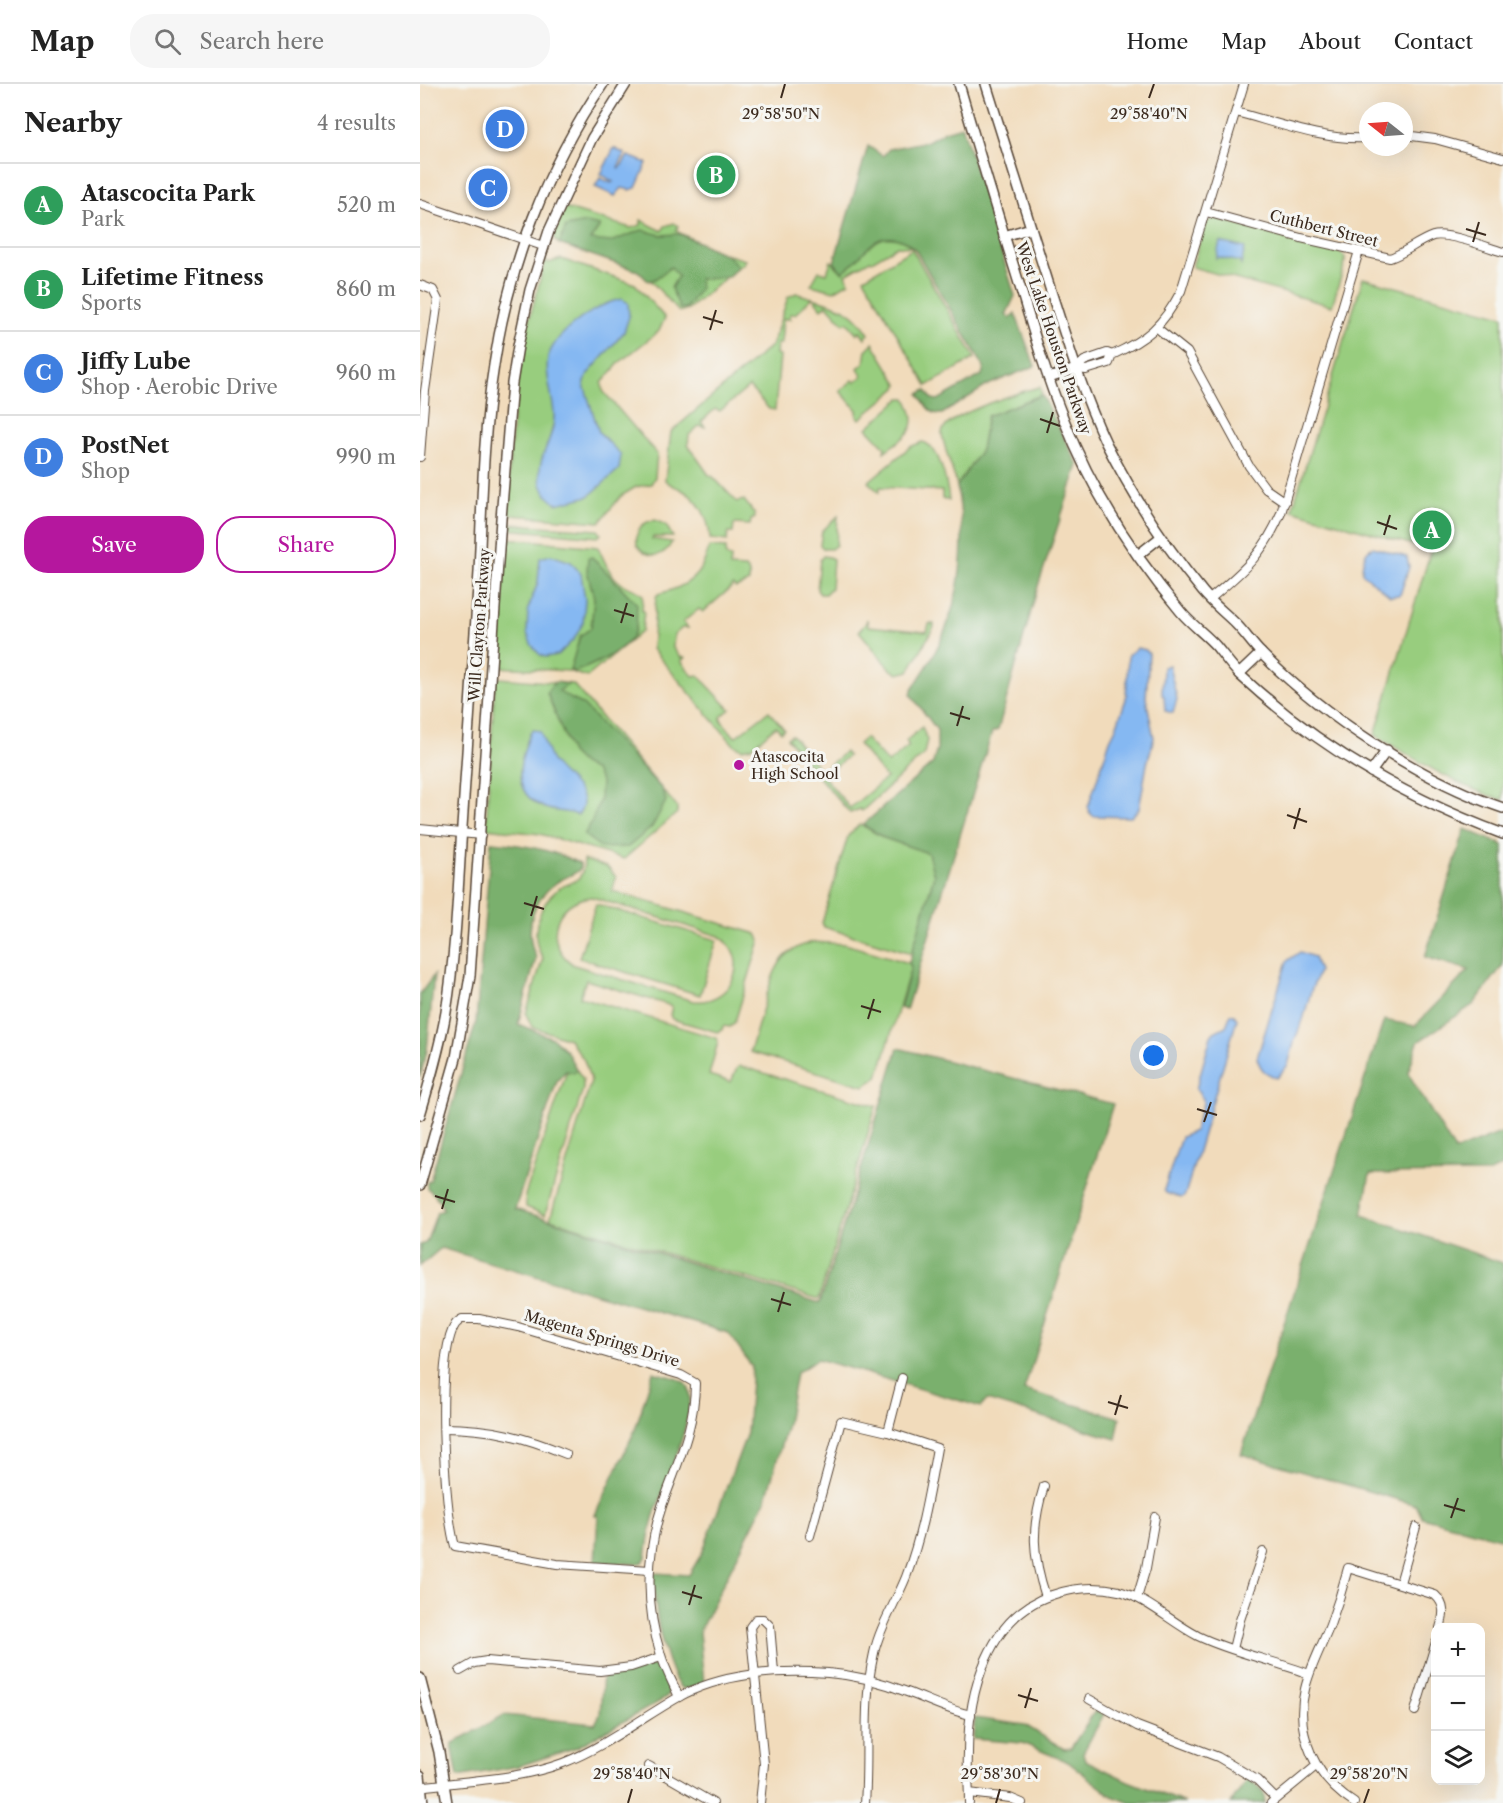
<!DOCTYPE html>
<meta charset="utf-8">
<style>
:root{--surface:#fff;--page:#f6f6f6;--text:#222;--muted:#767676;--line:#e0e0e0;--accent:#b5179e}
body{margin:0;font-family:"Libre Caslon Text",serif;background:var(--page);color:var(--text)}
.controls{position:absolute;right:18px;bottom:18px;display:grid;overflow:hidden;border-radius:12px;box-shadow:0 6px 24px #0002}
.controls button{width:54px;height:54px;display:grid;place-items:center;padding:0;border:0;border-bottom:2px solid var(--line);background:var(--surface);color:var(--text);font:30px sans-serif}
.compass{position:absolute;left:939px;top:18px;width:54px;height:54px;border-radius:50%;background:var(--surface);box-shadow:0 6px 24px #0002;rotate:287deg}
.you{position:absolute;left:734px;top:972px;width:21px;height:21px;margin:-15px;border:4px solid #fff;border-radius:50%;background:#1a73e8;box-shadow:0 0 0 9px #1a73e833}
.badge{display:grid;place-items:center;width:39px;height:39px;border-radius:50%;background:var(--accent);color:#fff;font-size:20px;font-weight:700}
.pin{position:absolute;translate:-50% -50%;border:3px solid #fff;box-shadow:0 2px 6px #0006}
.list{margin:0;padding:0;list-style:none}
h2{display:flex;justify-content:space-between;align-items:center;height:78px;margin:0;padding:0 24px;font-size:26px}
h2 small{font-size:20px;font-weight:400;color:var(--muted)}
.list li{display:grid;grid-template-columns:39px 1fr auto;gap:18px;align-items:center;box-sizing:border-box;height:84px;padding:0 24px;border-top:2px solid var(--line)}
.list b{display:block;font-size:22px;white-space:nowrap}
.list p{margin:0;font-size:20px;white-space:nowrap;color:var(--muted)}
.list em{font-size:20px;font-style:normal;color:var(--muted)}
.actions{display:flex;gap:12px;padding:18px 24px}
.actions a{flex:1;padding:14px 0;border:2px solid var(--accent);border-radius:24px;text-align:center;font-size:21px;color:var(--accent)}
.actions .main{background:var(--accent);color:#fff}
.icon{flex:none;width:33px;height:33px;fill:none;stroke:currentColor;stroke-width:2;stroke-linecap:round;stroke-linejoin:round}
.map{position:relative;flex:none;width:1083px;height:1719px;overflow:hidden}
header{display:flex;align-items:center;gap:36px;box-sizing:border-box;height:84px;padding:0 30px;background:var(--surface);border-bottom:2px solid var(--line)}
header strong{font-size:28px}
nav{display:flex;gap:33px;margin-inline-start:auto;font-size:21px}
.search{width:420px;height:54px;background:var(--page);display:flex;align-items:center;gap:15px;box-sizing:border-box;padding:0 21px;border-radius:24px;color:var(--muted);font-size:22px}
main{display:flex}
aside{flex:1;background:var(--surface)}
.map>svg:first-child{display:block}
.green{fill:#98cd7e;stroke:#6a7c4e;stroke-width:1.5;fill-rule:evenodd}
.forest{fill:#7ab06d;stroke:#5a6d46;stroke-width:1.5}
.water{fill:#85b8f2;stroke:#607188;stroke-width:1.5}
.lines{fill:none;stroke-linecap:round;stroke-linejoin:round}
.minor-casing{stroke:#564536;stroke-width:10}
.major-casing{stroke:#564536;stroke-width:12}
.minor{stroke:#fff;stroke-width:8}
.major{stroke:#fff;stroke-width:9}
.ticks{fill:none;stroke:#3b2a1e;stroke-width:2}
.poi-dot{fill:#b5179e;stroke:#f6f6f2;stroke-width:2}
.labels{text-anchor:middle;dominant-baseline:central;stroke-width:6;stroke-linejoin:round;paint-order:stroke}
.street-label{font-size:15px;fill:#3b2a1e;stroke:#f6f6f2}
.poi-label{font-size:15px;fill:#3b2a1e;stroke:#f6f6f2;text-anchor:start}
.ticks-label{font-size:15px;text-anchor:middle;fill:#3b2a1e;stroke:#f6f6f2;stroke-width:6;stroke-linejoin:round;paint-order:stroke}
</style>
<header>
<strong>Map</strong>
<div class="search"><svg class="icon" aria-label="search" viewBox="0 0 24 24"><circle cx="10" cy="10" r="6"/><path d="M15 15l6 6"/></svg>Search here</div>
<nav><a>Home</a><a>Map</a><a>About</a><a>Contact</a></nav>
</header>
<main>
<aside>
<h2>Nearby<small>4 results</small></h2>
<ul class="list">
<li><span class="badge" style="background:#2e9e5b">A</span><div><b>Atascocita Park</b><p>Park</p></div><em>520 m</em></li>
<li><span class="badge" style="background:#2e9e5b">B</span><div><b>Lifetime Fitness</b><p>Sports</p></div><em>860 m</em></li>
<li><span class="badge" style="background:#3f7fe0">C</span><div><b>Jiffy Lube</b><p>Shop · Aerobic Drive</p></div><em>960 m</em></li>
<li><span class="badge" style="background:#3f7fe0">D</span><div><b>PostNet</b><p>Shop</p></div><em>990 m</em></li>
</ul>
<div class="actions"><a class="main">Save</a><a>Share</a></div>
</aside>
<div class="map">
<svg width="1083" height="1719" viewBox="0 0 1083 1719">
<rect width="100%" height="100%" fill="#f6f6f2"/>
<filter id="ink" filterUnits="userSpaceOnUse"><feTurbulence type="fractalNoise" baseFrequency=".0167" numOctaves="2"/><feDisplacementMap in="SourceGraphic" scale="12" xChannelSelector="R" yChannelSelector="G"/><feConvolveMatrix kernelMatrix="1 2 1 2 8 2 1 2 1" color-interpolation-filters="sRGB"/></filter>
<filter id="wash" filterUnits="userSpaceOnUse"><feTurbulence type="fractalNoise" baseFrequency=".008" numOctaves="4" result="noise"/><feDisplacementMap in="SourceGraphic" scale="24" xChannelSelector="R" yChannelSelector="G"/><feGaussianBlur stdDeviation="1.35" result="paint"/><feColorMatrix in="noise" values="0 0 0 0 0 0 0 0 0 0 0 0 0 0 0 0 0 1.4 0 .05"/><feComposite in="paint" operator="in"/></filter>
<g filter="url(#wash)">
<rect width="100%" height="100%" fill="#f1dbbb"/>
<g class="green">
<polygon points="144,124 211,144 221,141 221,136 242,147 245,142 254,139 258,142 256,147 299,168 325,176 323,181 321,181 268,225 259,228 223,188 136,158 134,150"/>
<polygon points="794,134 921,169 925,174 925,179 912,222 772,183 785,139"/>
<polygon points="468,152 485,157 491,163 477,162 452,177 450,176 426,190 429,198 414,207 391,201 399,187 407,189 411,177 422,188 455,157"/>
<polygon points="492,165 555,274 507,302 444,194"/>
<polygon points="141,175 215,200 245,234 239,247 200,278 182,299 183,307 237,370 235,393 231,400 216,403 201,412 180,438 91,431 86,427 95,306 108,240 125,177 129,179"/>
<path d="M943,194L1083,232V716C1038,703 995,675 955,651L1011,466L872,426Z"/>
<path d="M376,209L392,214L375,230H370V235H363L361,260H357L356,271L360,272L355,326L349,325L329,303L300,327L295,325L281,338L285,343L279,342L269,351L268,361L289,391L292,392L317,418L324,416L334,429L335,434L331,436L330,441L314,440L313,449H308L307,457L290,455C289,435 280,416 262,406C256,402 250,402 245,396L251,348L352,261L368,213Z"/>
<path d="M393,214C421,223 433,224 449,250L445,254L440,247L437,250L427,238L424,240L407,221L402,225Z"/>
<polygon points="453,259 478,300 477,304 440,335 437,332 437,326 420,307 433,296 435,298 442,292 438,284 444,279 446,266"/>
<path d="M620,303L622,311L567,332L561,366L537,402C535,393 521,354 522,349C524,331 603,307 620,303Z"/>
<path d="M481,314H486C502,345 489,350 464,368L465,363L447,344Z"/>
<path d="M502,358C520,361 527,400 529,416L522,415V407L460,403L459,408L448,398L490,363Z"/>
<polygon points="418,432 416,461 411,465 404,465 400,461 402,447"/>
<path d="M235,436L246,441L253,453H233L232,455L252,458C244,474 228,476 217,461C215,448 220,438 235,436Z"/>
<polygon points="89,440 178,446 181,450 178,453 86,445 85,441"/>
<path d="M86,454L178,463C185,477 188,490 202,500C208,504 217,505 223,511L222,527H224L222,547L167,593L148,587L77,583L76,581L84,457Z"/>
<path d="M289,463L306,464V472L311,474L310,483L325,484L329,489V498L316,504L313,502L283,528L279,525L263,538L268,544H262L254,551L253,564L260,573L265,574L261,577L273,592L278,591L310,625L301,633V636L315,653L349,627L364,645L361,648L356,642L332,663L322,665L314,661L232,565L236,513L238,510C267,503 282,493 289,463Z"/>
<polygon points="403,472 409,473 413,475 411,504 405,510 400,510 397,506 400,476"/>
<polygon points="447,535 448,542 507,548 509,540 514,540 514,543 489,587 478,590 470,585 439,547 446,539"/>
<polygon points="79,594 153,600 257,723 257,729 204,775 120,750 66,744 75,597"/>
<polygon points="502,643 507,656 504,670 442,727 440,725 430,729 397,691 425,668 428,672 404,693 430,724 466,694 438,660 445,654 468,679 489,662 486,657"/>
<polygon points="372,651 399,684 394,687 367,654"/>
<polygon points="440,740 464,754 509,769 514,792 492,869 410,845 404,843 402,839 428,752"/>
<path d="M164,776L187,783L196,793L192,807L337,850L340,856L315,938L310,943L303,942L302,946L297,948L252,935L250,931L252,922L166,896L160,913L296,954L298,958L289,991L311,998L317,984L320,982L456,1022L399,1215L130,1135L171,997L164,976L149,955L112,943L106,930L123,874C108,852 119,820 138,805C144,801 154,799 159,794C163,789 164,781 164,776ZM172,813L299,852C333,874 312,921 273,917L154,881C122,860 133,816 172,813Z"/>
<polygon points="176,820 297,856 280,911 159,874"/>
<path d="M393,858L425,860L489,879L491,883L458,993L444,1002L330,968C335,951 340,934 345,917C354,887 359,866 393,858Z"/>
<polygon points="156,985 163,995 163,1005 125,1131 106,1123 105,1111 147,987"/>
</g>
<g class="forest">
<path d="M542,42L595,212L586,231L590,234L595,229L615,282L568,301L522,330C509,331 505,320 499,310L506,306L512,315L518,316L562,291L564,283L495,165C491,163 488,159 484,157C450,144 446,174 422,188L414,178L448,62L463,72L469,65L508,57L525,47Z"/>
<polygon points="166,139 180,142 171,156 190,158 222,146 241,151 260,150 308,172 318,182 308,193 279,195 280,205 266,224 260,225 251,204 258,192 251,183 235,195 228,197 218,187 139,160 146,143"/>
<path d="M622,311L658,381L618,502L578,646L572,648L486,926L480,924L491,883L489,879L514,792L508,769L464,754L443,741L513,679L517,665V646L491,611L492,606C499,594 507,583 514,570C542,518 547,459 537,402L561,366L567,332Z"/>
<path d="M172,473L217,520C216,529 218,541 214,549C206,567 171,582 154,588L150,586L160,552L171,544L174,514L167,487L168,474Z"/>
<path d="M136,598L149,600L139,607C147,614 156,616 164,622L242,705L246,717L232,743L208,763L182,764L164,751L171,739L180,716L181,698L175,687L162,680L151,669L127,609L130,603Z"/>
<polygon points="1045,745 1083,761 1083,881 1054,920 998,958 988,989 1035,1067 1083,1048 1083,1082 1068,1089 950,1090 942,1131 1083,1179 1083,1455 1002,1433 996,1421 821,1370 964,936 995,942 1049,886 1005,873"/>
<path d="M71,758C99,760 135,766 160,780V785C153,792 143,793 136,799C111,817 104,846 116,874L98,940L134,955L147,968L156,985L154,989L146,987L137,997L95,1125L400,1219L478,964L693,1020L604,1306L700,1334L696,1355L567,1316L561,1323L398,1275L376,1289L367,1340L346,1415L279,1548L284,1598C278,1601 268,1607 262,1604C256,1601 255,1594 252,1588C239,1556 234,1523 234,1489L269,1491L282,1469L327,1349L332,1283L308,1249L21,1164L0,1182V1161L6,1159L17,1128L24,1126L15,1111L7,1104V1098L10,1097L56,938Z"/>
<polygon points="14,891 7,966 0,993 0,910"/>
<path d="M233,1288C243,1291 261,1293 267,1301C281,1319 243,1406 235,1428C230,1443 228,1458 226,1473L223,1478L217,1480L175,1478L178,1432L175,1431L215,1346Z"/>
<path d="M234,1581C244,1587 253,1604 246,1614L157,1663L99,1682L38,1693L32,1660L84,1631L175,1640L180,1630L183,1591L200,1589Z"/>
<polygon points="675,1627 684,1630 663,1669 665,1676 708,1697 765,1719 711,1719 692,1712 648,1678 602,1659 553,1655 555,1634 605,1641 644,1665 651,1664"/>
<path d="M828,1695C837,1702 847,1707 844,1719H811Z"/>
</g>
<g class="water">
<polygon points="194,64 205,70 198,83 199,85 208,72 227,79 216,104 210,106 202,104 195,112 175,103 180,94 191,99 193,98 181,90"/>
<polygon points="800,158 825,164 821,181 820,178 798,173 796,174"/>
<path d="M202,215L208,219L209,233L204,248L168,290L164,301L179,348L201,371L199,385L169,412L137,420C128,414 121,406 120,394C117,373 135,353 134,332C134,313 122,286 130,268C140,245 179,219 202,215Z"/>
<path d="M953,463L987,473L989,483L980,511L970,512L942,489C942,480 944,467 953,463Z"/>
<polygon points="131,471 151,478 161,490 165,516 163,539 154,555 138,571 125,573 119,570 111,560 107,549 108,525 118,498 120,474"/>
<polygon points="717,564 726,566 729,570 726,614 734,654 727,680 719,725 711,733 673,732 669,728 668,723 690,656 696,644 706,615 708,571"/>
<polygon points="749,581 757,615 753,629 745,627 744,612 742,611 743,583"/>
<path d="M114,646L120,647C124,656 127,668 132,677C141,693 176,709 158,731C147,727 135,728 125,724C88,708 100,676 111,647Z"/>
<path d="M880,868L894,873L899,887L891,907L883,936L875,955L868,981L857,994C845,989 841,987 837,974L867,877Z"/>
<polygon points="811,930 814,931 817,935 765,1111 761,1114 746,1109 744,1106 761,1053 774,1047 783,1020 783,1015 776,1005 791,952 794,948 806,942"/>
</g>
</g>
<g filter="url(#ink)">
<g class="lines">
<defs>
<g id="minor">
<path d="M816,28C858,39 904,57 948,54"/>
<polyline points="984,51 1015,55 1083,74"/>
<polyline points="0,120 123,162"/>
<path d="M786,128L881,154L970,174C985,169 998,157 1013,152C1028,148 1067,163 1083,168"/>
<polyline points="0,201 13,206 18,216 5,307 0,373"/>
<polyline points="737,244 767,268 829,382 846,405 865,418"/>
<polygon points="687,269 692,271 689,279 666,286 656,285 664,277"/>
<path d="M692,271C727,255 743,242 761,207L824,0"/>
<path d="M790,515C824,486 843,471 861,429L939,167"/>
<polyline points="0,745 61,751"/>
<path d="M24,1344C70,1344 105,1353 146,1370"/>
<polyline points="468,1348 482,1294"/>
<path d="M624,1402C611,1444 612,1471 626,1513"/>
<path d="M390,1452L421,1337L468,1348L517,1364C509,1408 502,1451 486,1493C476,1518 460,1542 454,1569C442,1621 449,1667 445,1719"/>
<path d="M230,1486L137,1480L35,1462C24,1426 15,1271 35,1241C35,1240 41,1235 42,1235H59L98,1243L261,1291L275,1299C275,1344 257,1380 242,1422C226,1470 225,1522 241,1571C245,1585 253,1599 259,1613"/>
<polyline points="980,1499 996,1443"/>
<polyline points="717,1514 726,1484 735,1433"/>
<polyline points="813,1565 820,1536 843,1468"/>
<polyline points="40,1587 54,1579 67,1577 180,1587 211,1583 241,1573"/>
<polyline points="669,1615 717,1642 798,1673 837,1696 855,1714"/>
<polyline points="995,1627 1016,1558"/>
<polyline points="229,1682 293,1719"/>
<path d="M0,1703C48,1696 97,1696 143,1679C184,1663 219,1636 257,1614C301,1589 359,1585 408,1589C435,1591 462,1598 487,1608C509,1616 528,1626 551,1631"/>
<polyline points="549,1709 590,1714 602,1719"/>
<polyline points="340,1719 344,1680 330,1543 336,1535 343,1535 350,1542 354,1588"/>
<path d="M549,1719C549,1702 547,1686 548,1669C548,1609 568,1532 632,1511C653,1504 677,1502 699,1507C728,1515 751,1538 778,1552C813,1569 853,1576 889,1590"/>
<polyline points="851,1719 896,1682"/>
<path d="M934,1719C896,1695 874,1650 885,1605C890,1583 902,1562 910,1541C917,1522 923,1503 928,1484L1015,1511C1026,1521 1024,1531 1020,1544"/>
</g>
<g id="major">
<path d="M539,0C559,69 580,138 601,206C614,250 627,294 644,336C671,405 713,471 761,528C771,540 785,550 796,562C804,572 812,583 821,592C898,663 986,714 1083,750"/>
<path d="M566,0C587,67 608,134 629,201C646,254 662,308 686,359C713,412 745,462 783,508C793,520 805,529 816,540C825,549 832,560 841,569C902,631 1000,696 1083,724"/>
<polyline points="584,152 611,144"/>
<polyline points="629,294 656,285"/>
<polyline points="718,471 741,453"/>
<polyline points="819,590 841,569"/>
<polyline points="951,688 967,666"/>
<path d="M0,1031C10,997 20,963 26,928C36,867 38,804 42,743C48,658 54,573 59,488C62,419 63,349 74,281C89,181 126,84 183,0"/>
<polyline points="0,1101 36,974 50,892 81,435 92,299 98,262 110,206 129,147 172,54 206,0"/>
<polyline points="0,1594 19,1668 27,1719"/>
<polyline points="0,1691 3,1719"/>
</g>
</defs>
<use href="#minor" class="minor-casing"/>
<use href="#major" class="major-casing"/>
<use href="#minor" class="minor"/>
<use href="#major" class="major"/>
</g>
</g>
<path class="ticks" d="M361,14L365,0M729,14L734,0M1046,145L1066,151M1053,158L1059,138M283,233L303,239M290,246L296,226M620,335L640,342M627,349L633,328M957,438L977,445M964,451L970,431M194,526L214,532M201,539L207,519M530,629L550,635M537,642L543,622M867,731L887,738M874,745L880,724M104,819L124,825M111,832L117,812M441,922L461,928M448,935L454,915M777,1025L797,1031M784,1038L791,1018M15,1112L35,1118M22,1125L28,1105M351,1215L371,1221M358,1228L364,1208M688,1318L708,1324M695,1331L701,1311M1024,1421L1045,1427M1031,1434L1038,1414M262,1508L282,1514M269,1521L275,1501M598,1611L618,1617M605,1624L611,1604M208,1719L212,1705M576,1719L580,1705M944,1719L949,1705"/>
<circle class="poi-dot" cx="319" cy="681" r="6"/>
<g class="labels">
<g class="street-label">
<text transform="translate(904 144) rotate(14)">Cuthbert Street</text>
<text transform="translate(634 254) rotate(71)">West Lake Houston Parkway</text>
<text transform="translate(59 541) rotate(-86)">Will Clayton Parkway</text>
<text transform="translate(182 1254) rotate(17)">Magenta Springs Drive</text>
</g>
<g class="poi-label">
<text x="331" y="672">Atascocita<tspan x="331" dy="17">High School</tspan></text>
</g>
</g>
<g class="ticks-label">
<text x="361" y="35">29°58'50"N</text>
<text x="729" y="35">29°58'40"N</text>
<text x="212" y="1695">29°58'40"N</text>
<text x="580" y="1695">29°58'30"N</text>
<text x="949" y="1695">29°58'20"N</text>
</g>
</svg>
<div class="controls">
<button>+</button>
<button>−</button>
<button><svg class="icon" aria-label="layers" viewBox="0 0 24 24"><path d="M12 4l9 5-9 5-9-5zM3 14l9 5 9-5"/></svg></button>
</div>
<svg class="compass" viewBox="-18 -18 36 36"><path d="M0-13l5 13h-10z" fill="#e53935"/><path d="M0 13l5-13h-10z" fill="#767676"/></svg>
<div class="you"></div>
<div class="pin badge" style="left:1012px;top:446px;background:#2e9e5b">A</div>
<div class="pin badge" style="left:296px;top:91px;background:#2e9e5b">B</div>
<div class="pin badge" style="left:68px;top:104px;background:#3f7fe0">C</div>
<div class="pin badge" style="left:85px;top:45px;background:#3f7fe0">D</div>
</div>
</main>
